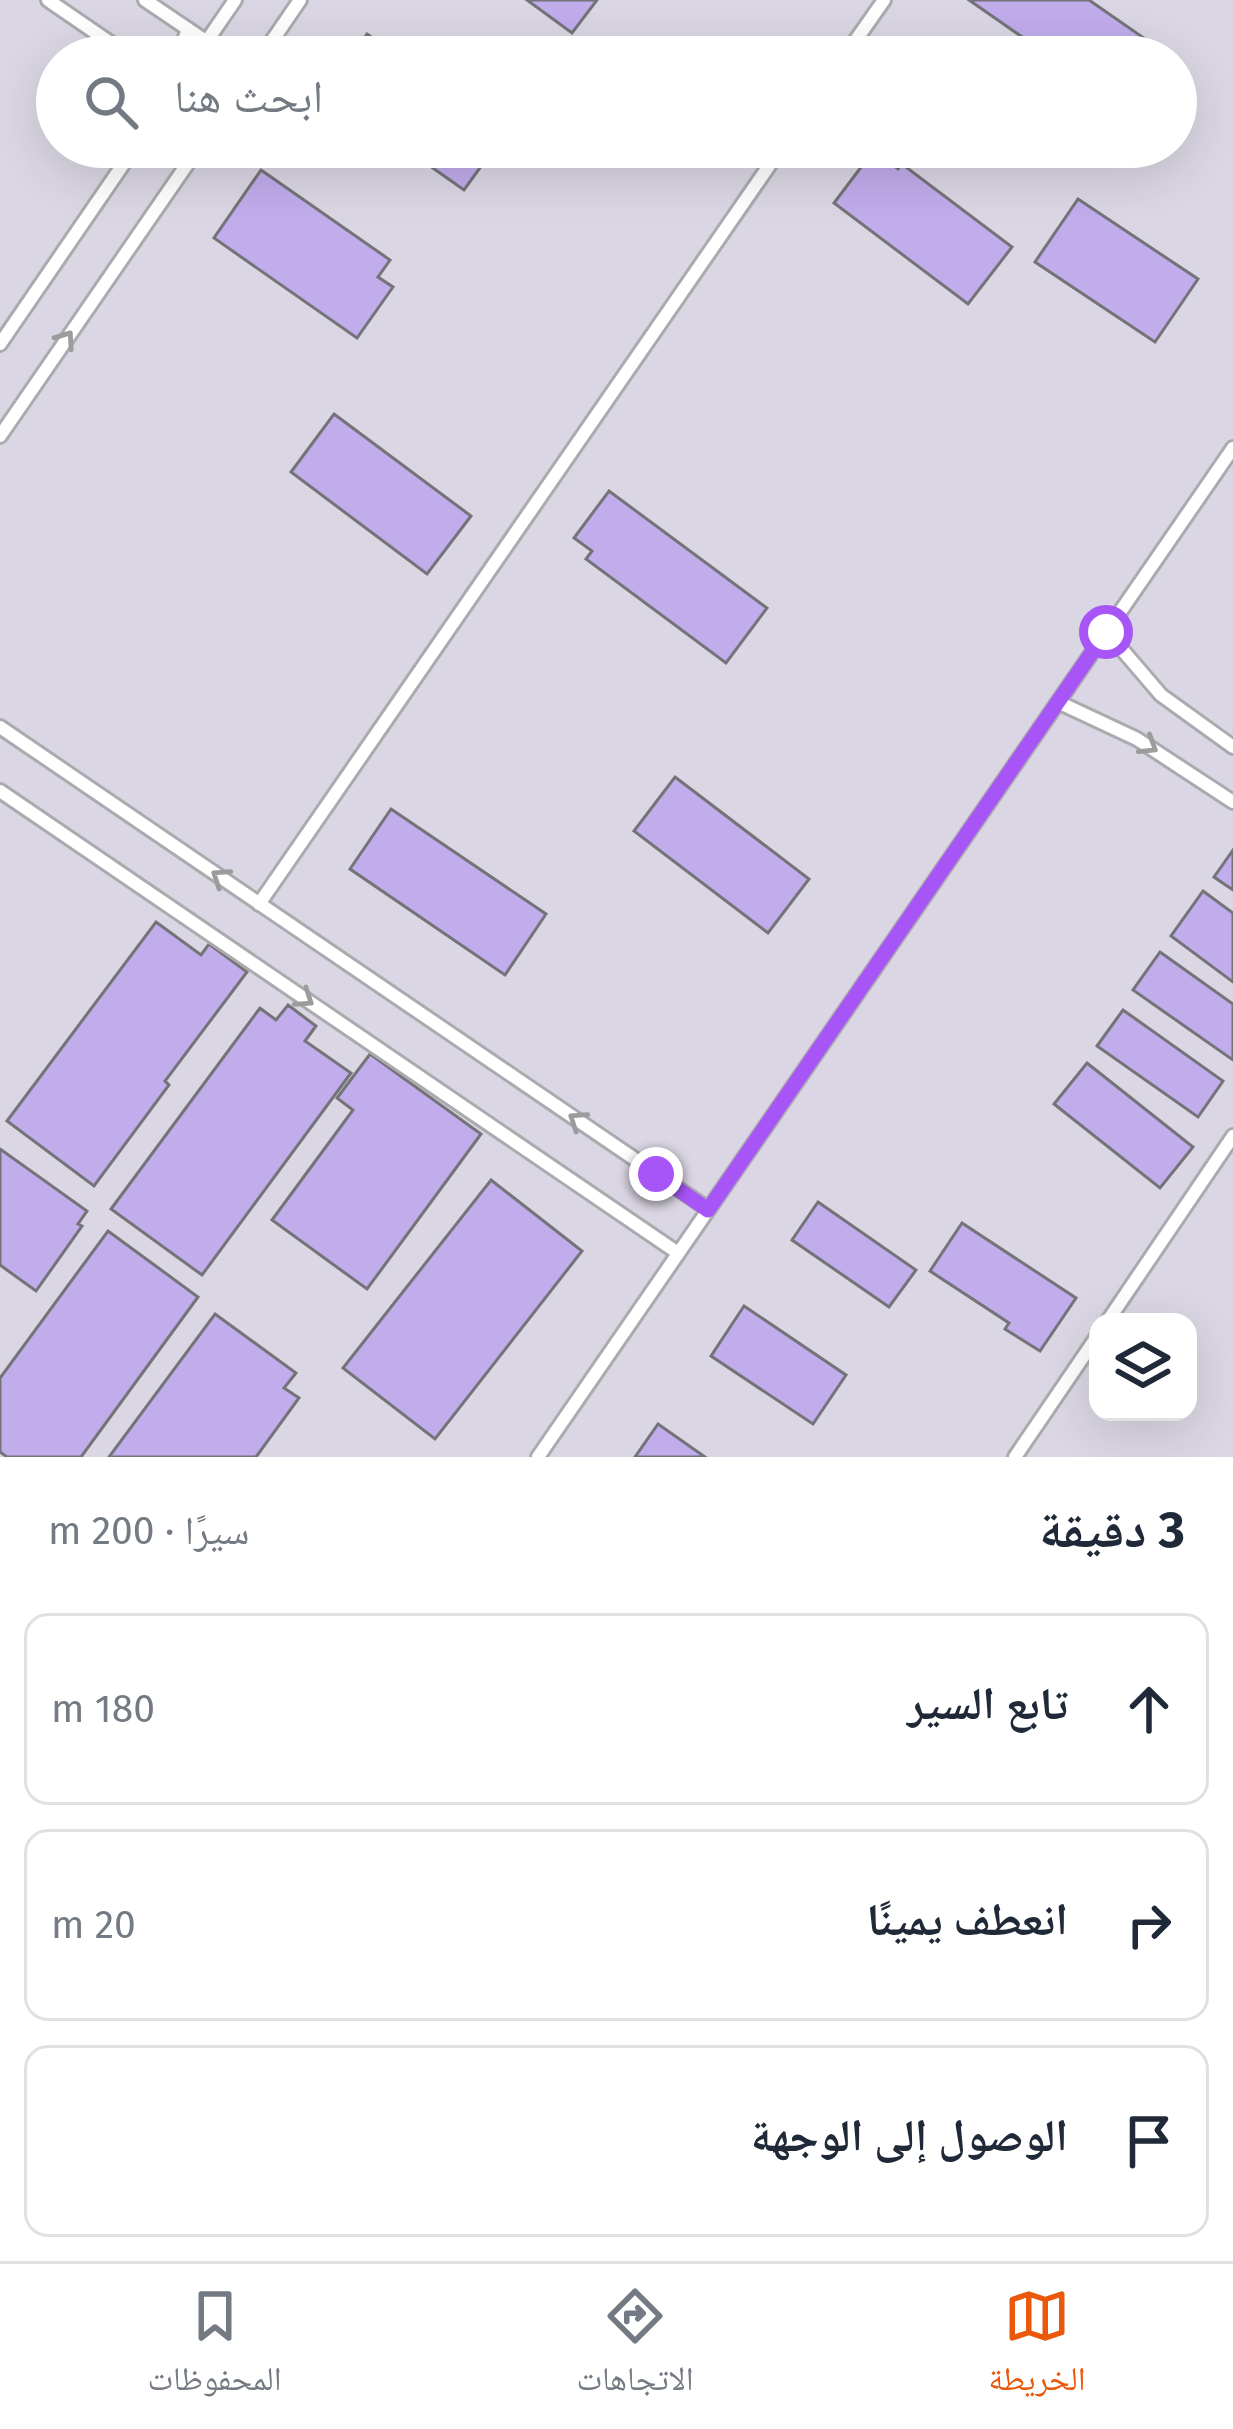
<!DOCTYPE html>
<html lang="ar">
<meta charset="utf-8">
<style>
:root{--surface:#fff;--page:#f2f2f3;--text:#1f2937;--muted:#747a83;--line:#e0e1e3;--accent:#ea580c}
body{margin:0;font-family:"Fira Sans","Noto Naskh Arabic",sans-serif;background:var(--page);color:var(--text);direction:rtl}
.controls{position:absolute;right:36px;bottom:36px;display:grid;overflow:hidden;border-radius:24px;box-shadow:0 12px 48px #0002}
.controls button{width:108px;height:108px;display:grid;place-items:center;padding:0;border:0;border-bottom:3px solid var(--line);background:var(--surface);color:var(--text);font:60px sans-serif}
.stop{position:absolute;width:36px;height:36px;margin:-27px;border:9px solid #a855f7;border-radius:50%;background:#fff}
.stop.end{background:#a855f7;border-color:#fff;box-shadow:0 3px 12px #0008}
.list{margin:0;padding:0;list-style:none}
h2{display:flex;justify-content:space-between;align-items:center;height:156px;margin:0;padding:0 48px;font-size:51px}
h2 small{font-size:39px;font-weight:400;color:var(--muted)}
.list li{display:grid;grid-template-columns:78px 1fr auto;gap:36px;align-items:center;box-sizing:border-box;height:192px;margin:0 24px 24px;padding:0 24px;border:3px solid var(--line);border-radius:24px}
.list b{display:block;font-size:45px;white-space:nowrap}
.list em{font-size:39px;font-style:normal;color:var(--muted)}
.icon{flex:none;width:66px;height:66px;fill:none;stroke:currentColor;stroke-width:2;stroke-linecap:round;stroke-linejoin:round}
.map{position:relative;flex:none;width:1233px;height:1457px;overflow:hidden;direction:ltr}
.search{position:absolute;background:var(--surface);box-shadow:0 12px 48px #0002;left:36px;right:36px;top:36px;height:132px;display:flex;align-items:center;gap:30px;box-sizing:border-box;padding:0 42px;border-radius:66px;color:var(--muted);font-size:45px}
.sheet{height:804px;background:var(--surface)}
nav{display:flex;justify-content:space-around;align-items:center;box-sizing:border-box;height:168px;border-top:3px solid var(--line);background:var(--surface);font-size:33px;color:var(--muted)}
nav a{display:grid;justify-items:center;gap:6px}
nav .on{color:var(--accent)}
.map>svg:first-child{display:block}
.built{fill:#dad6e3;fill-rule:evenodd}
.building{fill:#c1acec;stroke:#747378;stroke-width:3}
.lines{fill:none;stroke-linecap:round;stroke-linejoin:round}
.service-casing{stroke:#abaaaf;stroke-width:18}
.service{stroke:#fff;stroke-width:12}
.oneway{stroke:#9c9c9c}
.route{stroke:#a855f7;stroke-width:15}
</style>
<div class="map">
<svg width="1233" height="1457" viewBox="0 0 1233 1457">
<rect width="100%" height="100%" fill="#e3e1e6"/>
<path class="built" d="M0,0H1233V1457H0ZM57,57H1176V147H57ZM1098,1322H1188V1412H1098Z"/>
<g class="building">
<polygon points="527,0 597,0 572,33"/>
<polygon points="969,0 1089,0 1151,43 1141,57 1051,57"/>
<polygon points="367,34 399,57 350,57"/>
<polygon points="403,147 495,147 464,190"/>
<polygon points="874,150 898,169 902,164 1012,247 968,304 834,203"/>
<polygon points="261,170 390,260 378,277 393,287 357,338 214,238"/>
<polygon points="1078,199 1198,279 1155,342 1035,262"/>
<polygon points="334,414 471,516 427,574 291,472"/>
<polygon points="609,491 767,608 726,663 586,559 592,551 574,538"/>
<polygon points="675,777 809,879 768,933 634,831"/>
<polygon points="391,809 546,914 505,975 350,869"/>
<polygon points="1233,850 1233,890 1214,877"/>
<polygon points="1203,891 1233,913 1233,982 1171,936"/>
<polygon points="156,922 201,955 209,944 247,972 165,1081 169,1085 94,1186 7,1121"/>
<polygon points="1160,952 1233,1004 1233,1060 1133,990"/>
<polygon points="288,1005 316,1026 305,1041 351,1073 202,1275 111,1209 260,1008 276,1020"/>
<polygon points="1123,1010 1223,1081 1198,1117 1097,1046"/>
<polygon points="370,1054 481,1134 367,1289 272,1220 353,1110 337,1098"/>
<polygon points="1087,1063 1193,1147 1160,1188 1054,1104"/>
<polygon points="0,1149 87,1211 78,1224 82,1226 36,1291 0,1265"/>
<polygon points="491,1180 582,1251 435,1439 343,1368"/>
<polygon points="818,1202 916,1270 889,1307 792,1240"/>
<polygon points="962,1223 1076,1298 1040,1351 1005,1329 1009,1323 930,1271"/>
<polygon points="108,1231 198,1297 81,1457 7,1457 0,1452 0,1378"/>
<polygon points="744,1306 846,1375 813,1424 711,1356"/>
<polygon points="215,1314 296,1373 284,1388 299,1398 256,1457 109,1457"/>
<polygon points="658,1424 705,1457 635,1457"/>
</g>
<g class="lines">
<defs>
<g id="service">
<polyline points="48,0 131,57"/>
<polyline points="145,0 207,42"/>
<polyline points="178,57 188,29"/>
<polyline points="196,57 235,0"/>
<polyline points="261,57 300,0"/>
<polyline points="844,57 884,0"/>
<polyline points="0,344 135,147"/>
<polyline points="0,436 199,147"/>
<polyline points="1107,632 1161,695 1233,747"/>
<polyline points="1058,702 1137,739 1233,802"/>
<polyline points="0,727 708,1209"/>
<polyline points="0,791 678,1253"/>
<polyline points="259,904 782,147"/>
<polyline points="1107,1322 1233,1136"/>
<polyline points="538,1457 1233,448"/>
<polyline points="1015,1457 1098,1335"/>
</g>
</defs>
<use href="#service" class="service-casing"/>
<use href="#service" class="service"/>
</g>
<defs><path id="oneway-chevron" d="M-2-3.5L2.5 0L-2 3.5" fill="none" stroke-width="1.6" stroke-linecap="round" stroke-linejoin="round" transform="scale(3)"/></defs>
<g class="oneway">
<use href="#oneway-chevron" transform="translate(66 339) rotate(-55)"/>
<use href="#oneway-chevron" transform="translate(1149 746) rotate(32)"/>
<use href="#oneway-chevron" transform="translate(220 877) rotate(-146)"/>
<use href="#oneway-chevron" transform="translate(305 999) rotate(34)"/>
<use href="#oneway-chevron" transform="translate(577 1120) rotate(-146)"/>
</g>
<g class="lines">
<polyline class="route" points="656,1174 708,1210 1106,632"/>
</g>
</svg>
<div class="controls">
<button><svg class="icon" aria-label="layers" viewBox="0 0 24 24"><path d="M12 4l9 5-9 5-9-5zM3 14l9 5 9-5"/></svg></button>
</div>
<div class="stop" style="left:1106px;top:632px"></div>
<div class="stop end" style="left:656px;top:1174px"></div>
<div class="search"><svg class="icon" aria-label="search" viewBox="0 0 24 24"><circle cx="10" cy="10" r="6"/><path d="M15 15l6 6"/></svg>ابحث هنا</div>
</div>
<section class="sheet">
<h2>3 دقيقة<small>سيرًا · 200 m</small></h2>
<ul class="list">
<li><svg class="icon" aria-label="ahead" viewBox="0 0 24 24"><path d="M12 20V5M6 11l6-6 6 6"/></svg><div><b>تابع السير</b></div><em>180 m</em></li>
<li><svg class="icon" aria-label="right" viewBox="0 0 24 24"><path d="M7 20v-9h11M14 6l5 5-5 5"/></svg><div><b>انعطف يمينًا</b></div><em>20 m</em></li>
<li><svg class="icon" aria-label="arrive" viewBox="0 0 24 24"><path d="M6 21V4h12l-3 4 3 4H6"/></svg><div><b>الوصول إلى الوجهة</b></div></li>
</ul>
</section>
<nav>
<a class="on"><svg class="icon" aria-label="map" viewBox="0 0 24 24"><path d="M3 6l6-2 6 2 6-2v14l-6 2-6-2-6 2zM9 4v14M15 6v14"/></svg>الخريطة</a>
<a><svg class="icon" aria-label="directions" viewBox="0 0 24 24"><path d="M12 3l9 9-9 9-9-9zM9 14v-3h6M13 9l2 2-2 2"/></svg>الاتجاهات</a>
<a><svg class="icon" aria-label="saved" viewBox="0 0 24 24"><path d="M7 4h10v16l-5-4-5 4z"/></svg>المحفوظات</a>
</nav>
